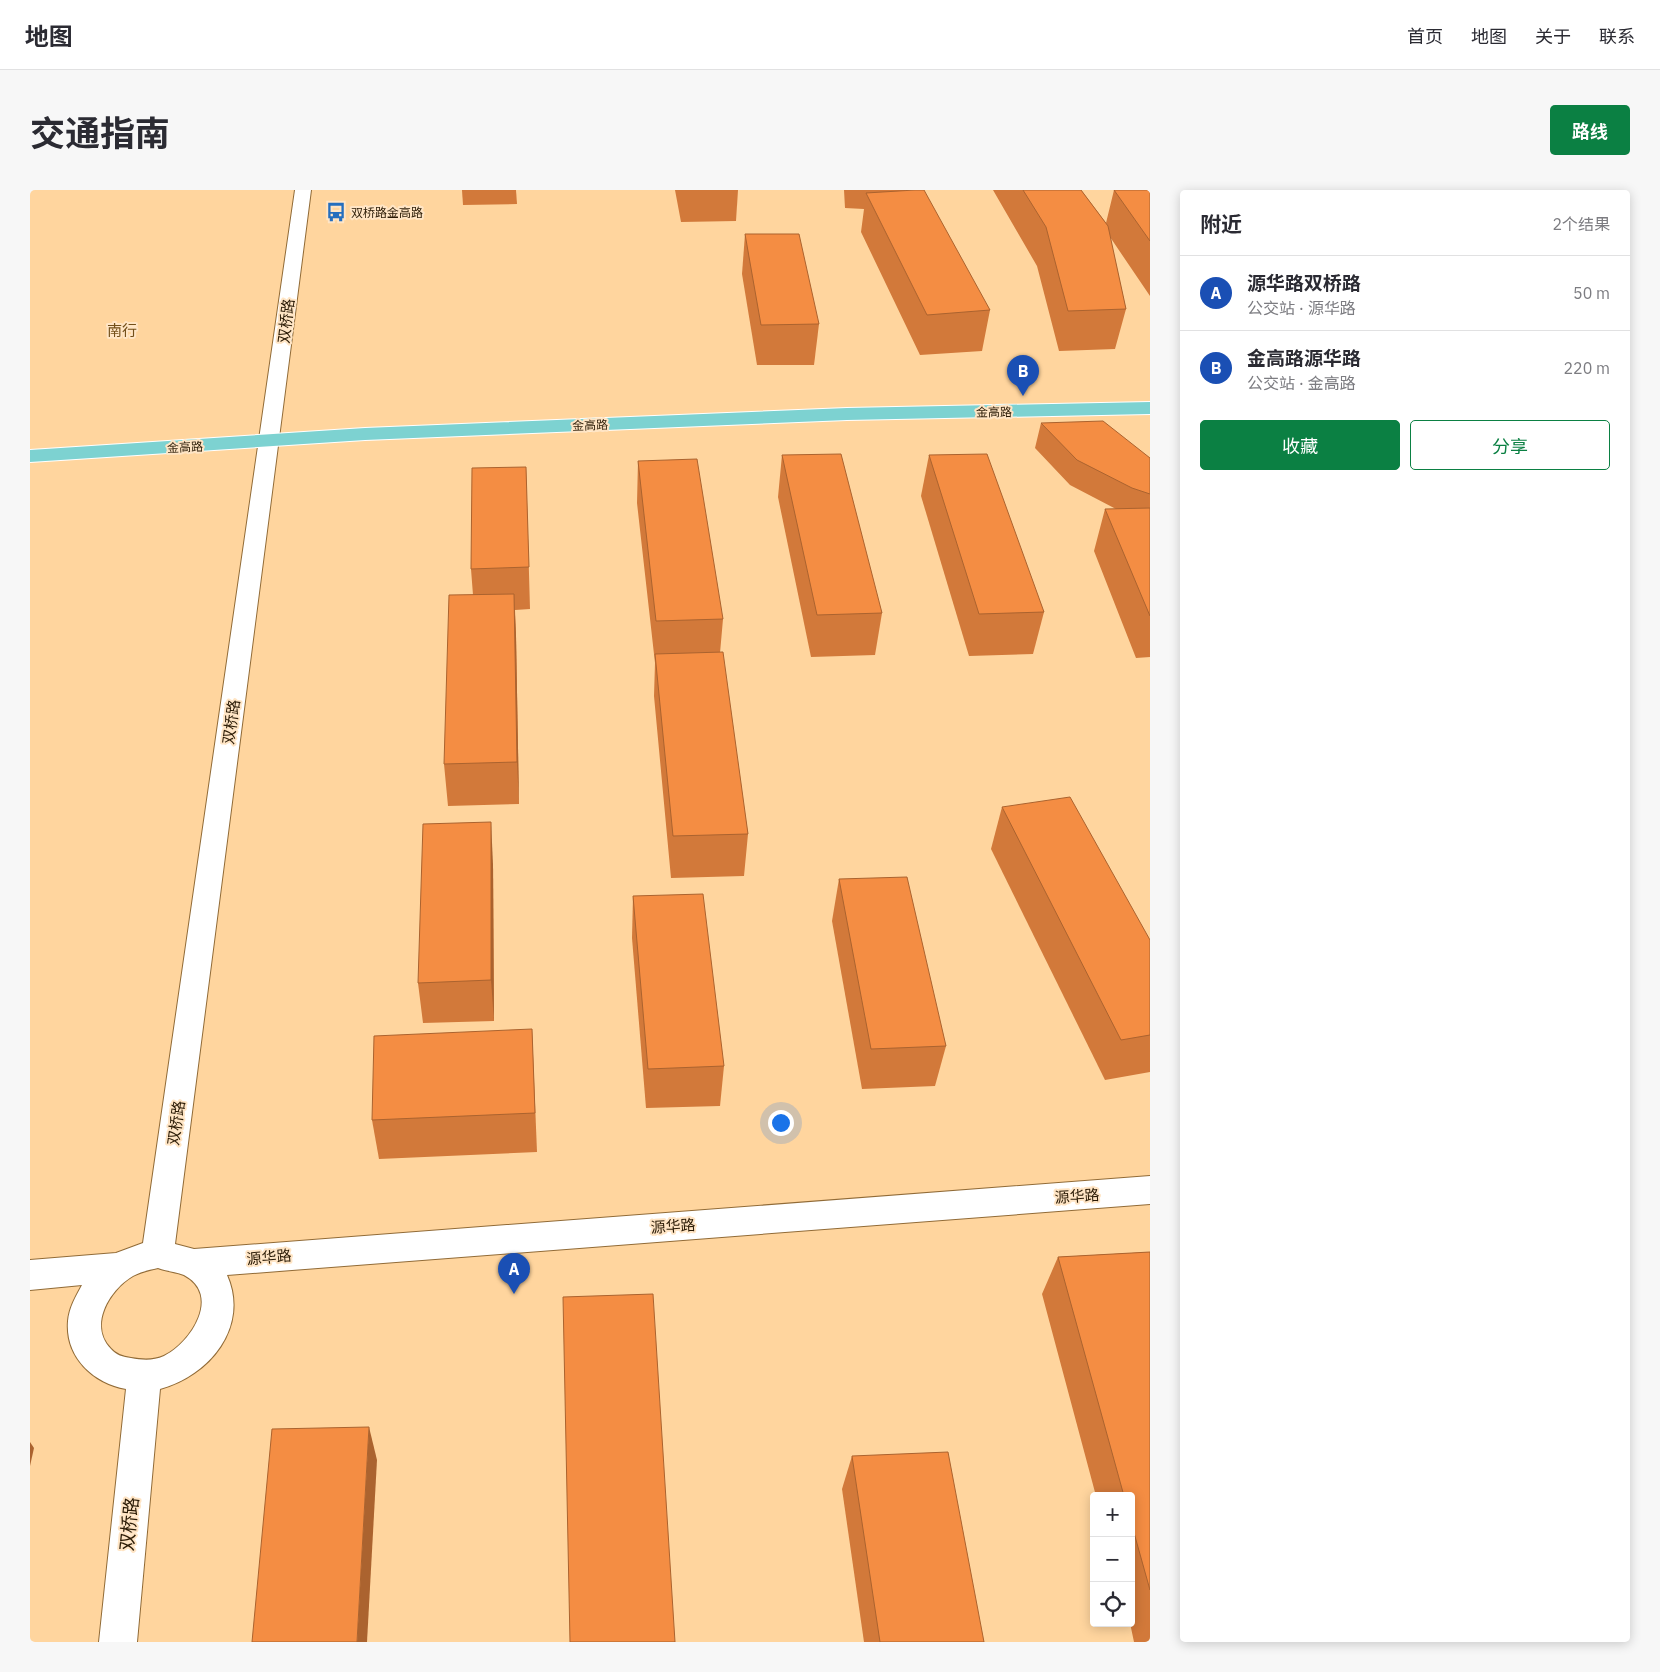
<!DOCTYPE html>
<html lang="zh">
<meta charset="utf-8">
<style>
:root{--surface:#fff;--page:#f7f7f7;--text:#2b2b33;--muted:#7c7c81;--line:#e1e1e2;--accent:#0b8043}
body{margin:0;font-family:"IBM Plex Sans","Noto Sans SC",sans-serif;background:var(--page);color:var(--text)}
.controls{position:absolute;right:15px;bottom:15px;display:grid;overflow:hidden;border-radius:5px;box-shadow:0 2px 12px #0003}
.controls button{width:45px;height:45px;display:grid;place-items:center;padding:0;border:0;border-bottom:1px solid var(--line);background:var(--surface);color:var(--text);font:25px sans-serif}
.you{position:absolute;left:750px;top:932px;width:18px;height:18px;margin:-12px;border:4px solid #fff;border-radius:50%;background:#1a73e8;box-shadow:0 0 0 8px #1a73e833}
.badge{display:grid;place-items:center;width:32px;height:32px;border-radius:50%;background:var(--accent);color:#fff;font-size:16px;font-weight:700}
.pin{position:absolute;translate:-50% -41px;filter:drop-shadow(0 1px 2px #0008)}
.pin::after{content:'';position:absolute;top:26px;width:18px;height:15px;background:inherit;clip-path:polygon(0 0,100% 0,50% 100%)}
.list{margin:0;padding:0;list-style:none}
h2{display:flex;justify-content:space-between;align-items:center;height:65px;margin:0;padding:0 20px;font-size:21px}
h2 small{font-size:16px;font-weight:400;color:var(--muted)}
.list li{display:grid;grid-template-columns:32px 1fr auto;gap:15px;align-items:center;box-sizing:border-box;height:75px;padding:0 20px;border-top:1px solid var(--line)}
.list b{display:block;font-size:19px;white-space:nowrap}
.list p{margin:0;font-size:16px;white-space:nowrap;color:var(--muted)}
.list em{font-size:16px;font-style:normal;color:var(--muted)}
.actions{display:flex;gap:10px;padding:15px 20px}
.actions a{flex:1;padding:11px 0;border:1px solid var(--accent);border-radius:5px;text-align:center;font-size:18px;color:var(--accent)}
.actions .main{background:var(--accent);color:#fff}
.icon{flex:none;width:28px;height:28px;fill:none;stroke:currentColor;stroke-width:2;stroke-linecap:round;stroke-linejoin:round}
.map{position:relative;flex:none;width:1120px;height:1452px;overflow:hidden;border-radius:5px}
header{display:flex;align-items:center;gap:30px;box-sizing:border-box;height:70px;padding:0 25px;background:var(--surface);border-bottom:1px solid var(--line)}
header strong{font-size:24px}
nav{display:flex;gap:28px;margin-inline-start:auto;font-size:18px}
.intro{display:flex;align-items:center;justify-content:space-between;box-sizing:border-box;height:120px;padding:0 30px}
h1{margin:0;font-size:35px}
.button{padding:12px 22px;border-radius:5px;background:var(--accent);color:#fff;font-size:18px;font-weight:700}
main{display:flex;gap:30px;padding:0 30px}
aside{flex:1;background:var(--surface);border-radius:5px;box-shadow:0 2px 12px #0003}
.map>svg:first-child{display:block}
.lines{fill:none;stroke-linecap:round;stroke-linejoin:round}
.minor-casing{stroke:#916b37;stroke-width:2}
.major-casing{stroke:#fff;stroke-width:2}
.minor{fill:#fff;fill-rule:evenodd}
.major{fill:#7dd2d1;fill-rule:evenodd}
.wall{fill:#d2793a}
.shaded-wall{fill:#ab632f}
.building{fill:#f48d43;stroke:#ab632f}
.labels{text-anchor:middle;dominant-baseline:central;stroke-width:4;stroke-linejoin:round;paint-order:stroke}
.far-poi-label{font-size:12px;fill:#2a1a05;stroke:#ffe5c5;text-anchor:start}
.far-street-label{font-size:12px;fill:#2a1a05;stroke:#ffe5c5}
.street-label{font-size:15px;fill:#2a1a05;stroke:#ffe5c5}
.far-quarter-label{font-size:15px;fill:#734f19;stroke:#ffe5c5}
.near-street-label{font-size:18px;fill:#2a1a05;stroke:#ffe5c5}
</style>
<header>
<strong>地图</strong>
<nav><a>首页</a><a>地图</a><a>关于</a><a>联系</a></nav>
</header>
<div class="intro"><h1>交通指南</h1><a class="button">路线</a></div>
<main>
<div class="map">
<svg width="1120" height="1452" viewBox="0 0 1120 1452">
<rect width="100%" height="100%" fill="#ffd59e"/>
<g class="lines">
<defs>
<path id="minor" d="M265,0H281L145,1054L164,1059L1120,986V1014L197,1085C220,1137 179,1186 130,1199L107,1452H69L96,1199C63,1193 35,1167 38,1131C39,1118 46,1106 52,1095L0,1100V1070L86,1063L113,1053ZM128,1078C136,1081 146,1082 154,1085C192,1105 161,1153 134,1166C123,1171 112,1170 101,1168C93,1167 86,1165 81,1159C58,1136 79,1100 103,1086C110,1082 119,1080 128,1078Z"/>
<polygon id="major" points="1120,212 1120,224 817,230 335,250 0,272 0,260 335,238 817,218"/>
</defs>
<use href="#minor" class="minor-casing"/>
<use href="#major" class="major-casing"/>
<use href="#minor" class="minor"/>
<use href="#major" class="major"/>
</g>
<g class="wall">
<polygon points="432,0 486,0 487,14 433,15"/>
<polygon points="645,0 708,0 706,31 651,32"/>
<polygon points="814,0 875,0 960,120 952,161 890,165 831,42 834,19 815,18"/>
<polygon points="963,0 1051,0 1076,33 1084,0 1120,0 1120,106 1080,47 1096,119 1085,159 1029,161 1007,76"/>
<polygon points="715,44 789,134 784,175 727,175 712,84"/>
<polygon points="1011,233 1120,268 1120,467 1106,468 1064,361 1075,319 1086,319 1040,295 1005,258"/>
<polygon points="752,265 852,423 845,465 781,467 748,307"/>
<polygon points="899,265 1014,422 1003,464 939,466 891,306"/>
<polygon points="608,271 693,429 690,463 718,644 714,686 641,688 624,506 625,473 607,313"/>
<polygon points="496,277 500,419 485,420 486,446 489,614 418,616 414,574 443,405 441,379"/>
<polygon points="972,617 1120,750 1120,882 1075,890 961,659"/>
<polygon points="463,674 464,831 393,833 388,793"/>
<polygon points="809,689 916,856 905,896 832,899 802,731"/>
<polygon points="603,706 694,876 690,916 616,918 602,748"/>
<polygon points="502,839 507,962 349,969 342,930"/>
<polygon points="1120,1062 1120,1452 1104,1452 1100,1433 1101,1433 1101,1306 1066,1306 1012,1104 1028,1067"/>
<polygon points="822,1266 954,1452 834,1452 812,1299"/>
</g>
<g class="shaded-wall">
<polygon points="484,404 486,446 489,614 487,572"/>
<polygon points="461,632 463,674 464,831 461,790"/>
<polygon points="339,1237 347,1270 337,1452 327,1452"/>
<polygon points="0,1252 4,1258 0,1276"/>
</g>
<g class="building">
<polygon points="885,0 894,0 960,120 897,125 836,3"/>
<polygon points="993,0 1051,0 1078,36 1096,119 1038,121 1016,37"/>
<polygon points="1084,0 1120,0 1120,51"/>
<polygon points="715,44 769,44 789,134 731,135"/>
<polygon points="1073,231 1120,268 1120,304 1102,298 1047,270 1011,233"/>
<polygon points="811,264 852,423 787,425 752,265"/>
<polygon points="957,264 1014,422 949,424 899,265"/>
<polygon points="667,269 693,429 626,431 608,271"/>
<polygon points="496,277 499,377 441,379 442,278"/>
<polygon points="1120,318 1120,426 1075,319"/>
<polygon points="484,404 487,572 414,574 419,405"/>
<polygon points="693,462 718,644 643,646 625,464"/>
<polygon points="1040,607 1120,750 1120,845 1091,850 972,617"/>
<polygon points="461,632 461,790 388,793 393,634"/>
<polygon points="877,687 916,856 841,859 809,689"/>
<polygon points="673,704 694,876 618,879 603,706"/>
<polygon points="502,839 505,923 342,930 344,846"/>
<polygon points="1120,1062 1120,1400 1101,1332 1101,1306 1094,1306 1028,1067"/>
<polygon points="623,1104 645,1452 540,1452 533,1107"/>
<polygon points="339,1237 327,1452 222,1452 242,1239"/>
<polygon points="918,1262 954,1452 850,1452 822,1266"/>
</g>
<defs>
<symbol id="bus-bare" viewBox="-9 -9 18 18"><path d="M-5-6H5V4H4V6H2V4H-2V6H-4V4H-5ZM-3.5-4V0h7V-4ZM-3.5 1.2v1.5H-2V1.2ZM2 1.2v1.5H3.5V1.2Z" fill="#246ebe" stroke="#ffe5c5" stroke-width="2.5" paint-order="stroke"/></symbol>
</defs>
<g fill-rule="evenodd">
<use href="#bus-bare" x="292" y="8" width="28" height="28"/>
</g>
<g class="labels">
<g class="far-poi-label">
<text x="321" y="22">双桥路金高路</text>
</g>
<g class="far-street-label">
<text transform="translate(964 222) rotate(-1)">金高路</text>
<text transform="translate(560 235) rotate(-2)">金高路</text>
<text transform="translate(155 257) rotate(-3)">金高路</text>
</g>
<g class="street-label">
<text transform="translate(256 131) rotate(-83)">双桥路</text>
<text transform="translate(201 532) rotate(-82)">双桥路</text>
<text transform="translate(146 933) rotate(-82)">双桥路</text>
<text transform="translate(1047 1006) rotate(-4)">源华路</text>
<text transform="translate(643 1036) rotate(-4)">源华路</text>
<text transform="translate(239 1067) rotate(-5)">源华路</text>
</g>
<g class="far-quarter-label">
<text x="92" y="140">南行</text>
</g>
<g class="near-street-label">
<text transform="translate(99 1334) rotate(-84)">双桥路</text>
</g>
</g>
</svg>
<div class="controls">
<button>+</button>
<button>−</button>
<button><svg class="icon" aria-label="locate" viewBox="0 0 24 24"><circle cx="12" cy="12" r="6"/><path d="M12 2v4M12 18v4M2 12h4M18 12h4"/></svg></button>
</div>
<div class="you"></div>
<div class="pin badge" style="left:484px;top:1104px;background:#1a4fb4">A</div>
<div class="pin badge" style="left:993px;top:206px;background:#1a4fb4">B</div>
</div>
<aside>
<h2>附近<small>2个结果</small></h2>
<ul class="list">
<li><span class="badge" style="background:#1a4fb4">A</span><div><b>源华路双桥路</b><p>公交站 · 源华路</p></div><em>50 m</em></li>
<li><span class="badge" style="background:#1a4fb4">B</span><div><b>金高路源华路</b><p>公交站 · 金高路</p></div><em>220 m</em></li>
</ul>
<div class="actions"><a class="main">收藏</a><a>分享</a></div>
</aside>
</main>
